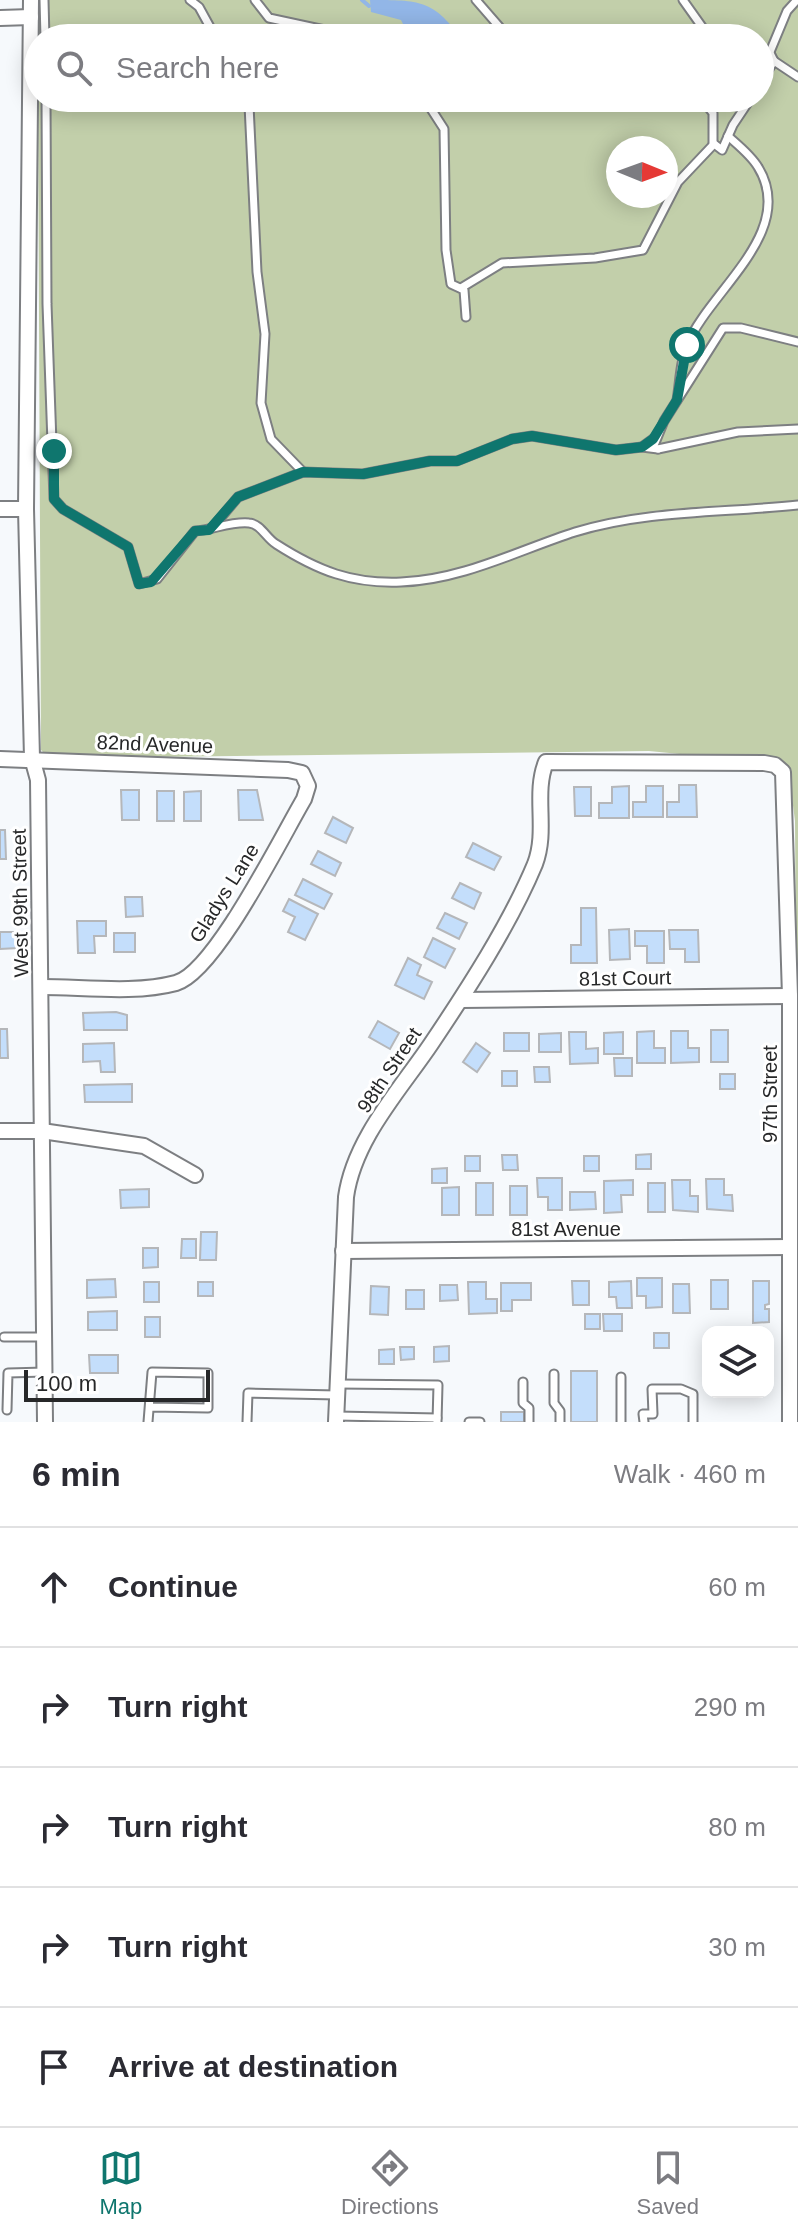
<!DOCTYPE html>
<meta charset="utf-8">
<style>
:root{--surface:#fff;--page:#f7f7f7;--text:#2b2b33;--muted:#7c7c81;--line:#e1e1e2;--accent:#0f766e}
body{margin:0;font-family:Helvetica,sans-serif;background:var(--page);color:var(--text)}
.controls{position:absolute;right:24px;bottom:24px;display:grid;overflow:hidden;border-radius:16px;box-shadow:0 4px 20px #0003}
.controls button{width:72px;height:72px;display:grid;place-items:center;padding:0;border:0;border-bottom:2px solid var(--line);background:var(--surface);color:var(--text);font:40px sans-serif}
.compass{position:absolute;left:606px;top:136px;width:72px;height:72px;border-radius:50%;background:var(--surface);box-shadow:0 4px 20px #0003;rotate:91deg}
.scale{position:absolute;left:24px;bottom:20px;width:186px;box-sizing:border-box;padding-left:8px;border:4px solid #272829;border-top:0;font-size:22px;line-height:28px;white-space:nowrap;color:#272829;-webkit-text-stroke:6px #fff;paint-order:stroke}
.stop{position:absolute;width:24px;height:24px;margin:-18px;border:6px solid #0f766e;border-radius:50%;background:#fff}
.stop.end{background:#0f766e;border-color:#fff;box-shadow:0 2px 8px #0008}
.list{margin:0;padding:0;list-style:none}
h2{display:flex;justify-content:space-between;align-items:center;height:104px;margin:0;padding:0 32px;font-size:34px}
h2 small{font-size:26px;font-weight:400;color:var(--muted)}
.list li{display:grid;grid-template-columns:52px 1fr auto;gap:24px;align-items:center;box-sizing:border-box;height:120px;padding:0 32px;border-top:2px solid var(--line)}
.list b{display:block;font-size:30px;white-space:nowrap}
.list em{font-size:26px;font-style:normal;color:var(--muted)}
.icon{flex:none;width:44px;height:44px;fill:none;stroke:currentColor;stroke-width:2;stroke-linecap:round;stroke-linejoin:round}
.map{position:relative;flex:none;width:798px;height:1422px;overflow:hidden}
.search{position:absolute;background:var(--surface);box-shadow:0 4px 20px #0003;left:24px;right:24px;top:24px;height:88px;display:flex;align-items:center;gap:20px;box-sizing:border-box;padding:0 28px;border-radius:44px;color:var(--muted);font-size:30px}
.sheet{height:704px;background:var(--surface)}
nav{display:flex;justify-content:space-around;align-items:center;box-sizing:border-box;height:112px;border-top:2px solid var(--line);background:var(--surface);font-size:22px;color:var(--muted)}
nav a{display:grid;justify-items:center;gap:4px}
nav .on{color:var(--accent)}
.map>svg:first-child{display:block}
.green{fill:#c2cfaa;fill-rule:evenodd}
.water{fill:#92b6e7}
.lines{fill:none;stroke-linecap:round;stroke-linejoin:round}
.stream{stroke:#92b6e7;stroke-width:4}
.building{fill:#c4defb;stroke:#b5b7ba;stroke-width:2}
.service-casing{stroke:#7d7f82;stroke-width:11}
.minor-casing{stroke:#7d7f82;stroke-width:18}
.service{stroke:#fff;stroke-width:7}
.minor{stroke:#fff;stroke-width:14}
.route{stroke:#0f766e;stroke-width:10}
.labels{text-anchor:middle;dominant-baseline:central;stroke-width:6;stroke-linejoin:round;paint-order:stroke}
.street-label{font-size:20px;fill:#272829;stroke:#fff}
</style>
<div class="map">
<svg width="798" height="1422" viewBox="0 0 798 1422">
<rect width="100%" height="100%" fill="#f6f9fc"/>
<path class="green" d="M38,0H798V1262L795,821L789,774L700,756L649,751L64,758L45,754L41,750L38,98H760V38H38ZM618,148H666V196H618Z"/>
<path class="water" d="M370,0C420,0 433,0 461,38H410L401,20L371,12Z"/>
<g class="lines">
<polyline class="stream" points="362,0 369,6"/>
</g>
<g class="building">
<polygon points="679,785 696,785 697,817 667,817 667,802 679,802"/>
<polygon points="629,786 629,818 599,818 599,803 612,803 612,787"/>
<polygon points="646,786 663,786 663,817 633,817 633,802 646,802"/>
<polygon points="574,787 591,787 591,816 575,816"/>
<polygon points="121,790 139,790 139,820 122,820"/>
<polygon points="238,790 257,790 263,820 239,820"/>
<rect x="157" y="791" width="17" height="30"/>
<polygon points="201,791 201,821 184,821 184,792"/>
<polygon points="333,817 353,828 346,843 325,833"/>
<polygon points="0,830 5,830 6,859 0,859"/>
<polygon points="473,843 501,857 494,870 466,857"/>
<polygon points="318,851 341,863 335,876 311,864"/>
<polygon points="303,879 332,894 324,909 295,895"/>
<polygon points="460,883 481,893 474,909 452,898"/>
<polygon points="125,897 142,897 143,916 126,917"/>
<polygon points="289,899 318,914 305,940 288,932 295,917 283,911"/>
<polygon points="581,908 596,908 597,963 571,963 571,945 581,945"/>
<polygon points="445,913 467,923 459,939 437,928"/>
<polygon points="77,921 106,921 106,936 94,936 95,953 78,953"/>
<polygon points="629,929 630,959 610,960 609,930"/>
<polygon points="669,930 698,930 699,962 685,962 685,949 670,949"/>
<polygon points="635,931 664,931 664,963 647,963 647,946 635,946"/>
<polygon points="0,932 18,932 18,948 0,949"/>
<rect x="114" y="933" width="21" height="19"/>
<polygon points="433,938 455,949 445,968 424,957"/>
<polygon points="408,958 421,965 417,975 432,982 424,999 395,985"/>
<polygon points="116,1012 127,1015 127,1030 84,1030 83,1013"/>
<polygon points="378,1021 399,1033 390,1049 369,1037"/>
<polygon points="0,1029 7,1029 8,1058 0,1058"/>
<rect x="711" y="1030" width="17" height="32"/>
<polygon points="654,1031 654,1048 665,1048 665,1063 637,1063 637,1032"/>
<polygon points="671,1031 688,1031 688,1048 699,1048 699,1062 671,1063"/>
<polygon points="569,1032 586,1032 586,1049 598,1048 598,1063 570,1064"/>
<polygon points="623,1032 623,1054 604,1054 604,1033"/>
<rect x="504" y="1033" width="25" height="18"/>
<polygon points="561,1033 561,1052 539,1052 539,1034"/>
<polygon points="114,1043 115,1072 101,1072 100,1061 83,1062 83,1044"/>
<polygon points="476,1043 490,1053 477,1072 463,1062"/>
<polygon points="614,1058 632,1058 632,1076 615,1076"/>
<polygon points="534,1067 549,1067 550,1082 535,1082"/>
<rect x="502" y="1071" width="15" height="15"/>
<rect x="720" y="1074" width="15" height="15"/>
<polygon points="132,1084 132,1102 85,1102 84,1085"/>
<polygon points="651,1154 651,1169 636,1169 636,1155"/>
<polygon points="502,1155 517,1155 518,1170 503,1170"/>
<rect x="465" y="1156" width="15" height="15"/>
<rect x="584" y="1156" width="15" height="15"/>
<polygon points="447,1168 447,1183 432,1183 432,1169"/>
<polygon points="537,1178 562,1178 562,1210 548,1210 548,1197 538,1197"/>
<polygon points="706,1179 724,1179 724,1195 732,1195 733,1211 707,1209"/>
<polygon points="633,1180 633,1195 621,1195 622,1212 604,1213 604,1181"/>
<polygon points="672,1180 690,1180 690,1196 698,1196 698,1212 673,1210"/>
<rect x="476" y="1183" width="17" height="32"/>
<rect x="648" y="1183" width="17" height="29"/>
<rect x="510" y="1186" width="17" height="29"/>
<polygon points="459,1187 459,1215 442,1215 442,1188"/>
<polygon points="149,1189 149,1207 121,1208 120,1190"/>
<polygon points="570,1192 595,1192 596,1209 570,1210"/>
<polygon points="201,1232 217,1232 216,1260 200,1260"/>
<polygon points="182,1239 196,1239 196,1258 181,1258"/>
<polygon points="143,1248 158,1248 158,1267 143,1268"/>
<polygon points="637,1278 662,1278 662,1307 646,1308 646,1296 637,1296"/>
<polygon points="115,1279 116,1297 87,1298 87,1280"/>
<rect x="711" y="1280" width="17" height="29"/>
<polygon points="572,1281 589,1281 589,1305 573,1305"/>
<polygon points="631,1281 632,1308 617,1308 616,1297 609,1297 609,1282"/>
<polygon points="753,1281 769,1281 769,1304 765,1305 765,1309 769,1309 769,1322 753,1323"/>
<rect x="144" y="1282" width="15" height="20"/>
<rect x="198" y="1282" width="15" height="14"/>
<polygon points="468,1282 486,1282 486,1299 497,1299 497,1313 469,1314"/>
<polygon points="501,1283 531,1283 531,1300 512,1300 512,1311 501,1311"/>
<polygon points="673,1284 689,1284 690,1313 673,1313"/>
<polygon points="440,1285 457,1285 458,1300 440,1301"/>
<polygon points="371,1286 389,1287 388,1315 370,1314"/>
<rect x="406" y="1290" width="18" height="19"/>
<polygon points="117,1311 117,1330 88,1330 88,1312"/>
<rect x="585" y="1314" width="15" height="15"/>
<polygon points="603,1314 622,1314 622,1331 604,1331"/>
<rect x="145" y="1317" width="15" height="20"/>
<rect x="654" y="1333" width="15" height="15"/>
<polygon points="449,1346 449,1361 434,1362 434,1347"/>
<polygon points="400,1347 414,1347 414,1359 401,1360"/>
<polygon points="394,1349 394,1364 379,1364 379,1350"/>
<polygon points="89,1355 118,1355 118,1373 90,1373"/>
<rect x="571" y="1371" width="26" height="51"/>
<rect x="501" y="1412" width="23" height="10"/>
</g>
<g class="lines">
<defs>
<g id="service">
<polyline points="44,0 45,38"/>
<polyline points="190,0 199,7 216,38"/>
<polyline points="255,0 269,18 362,38"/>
<polyline points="476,0 509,38"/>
<polyline points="683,0 710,38"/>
<polyline points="774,61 798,77"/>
<polyline points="760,76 787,11 797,0"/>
<polyline points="760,83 774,61 770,53"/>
<path d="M46,98L47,304L54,499L63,509L128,547L139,584L157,579L195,531C212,530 232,521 249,523C261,524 266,538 276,544C318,571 352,584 401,582C462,580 519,550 575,532C647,510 724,513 798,505"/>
<polyline points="245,98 249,105 257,272 265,334 261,403 271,439 303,472"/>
<polyline points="424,98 444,129 446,250 451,284 464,290 466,317"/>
<polyline points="706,98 704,102 713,113 713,143 722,150 733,125 751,98"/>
<polyline points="725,98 728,104 740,104 746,98"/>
<polyline points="461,288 502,263 595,258 643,250 678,182 714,144"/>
<path d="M677,400C680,383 680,361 687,345C709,291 798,232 758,167C751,155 738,145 728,136"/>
<polyline points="653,439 642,447 658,449 648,446 655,443 664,421 723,328 741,328 798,342"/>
<polyline points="658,449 738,432 798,429"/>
<polyline points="212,528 238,497 303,472 363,474 430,461 457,461 512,439 532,436 616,450 642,447"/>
<polyline points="4,1337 45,1337"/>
<polyline points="554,1374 554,1403 560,1411 560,1422"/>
<polyline points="621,1377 621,1422"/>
<polyline points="523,1382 523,1403 529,1408 529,1422"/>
<polyline points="338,1384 438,1385 437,1422"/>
<polyline points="7,1410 8,1373 45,1372"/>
<polyline points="337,1416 437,1418"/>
<polyline points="148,1422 152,1372 208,1373 208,1408 151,1407"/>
<polyline points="247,1422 248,1393 337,1395"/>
<polyline points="469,1422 480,1422"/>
<polyline points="644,1422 643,1414 653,1414 652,1389 681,1389 693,1394 693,1422"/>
</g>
<g id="minor">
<polyline points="31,0 26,509 32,758 38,780 45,1422"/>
<polyline points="0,18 31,17"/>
<polyline points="0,509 26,509"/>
<path d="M0,759L288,770L302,773L308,786L304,799C281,838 215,972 176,983C135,994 84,987 42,987"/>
<polyline points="461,1000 790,996"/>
<polyline points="0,1131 42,1131 144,1146 195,1175"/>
<polyline points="343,1251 790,1247"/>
<path d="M336,1422L346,1197C354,1139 400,1090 431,1044C468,989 510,924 535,864C548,830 533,794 546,762L764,763L775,765L783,772L790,996V1422"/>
</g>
</defs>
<use href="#service" class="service-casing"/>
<use href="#minor" class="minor-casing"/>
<use href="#service" class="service"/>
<use href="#minor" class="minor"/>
</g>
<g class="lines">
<polyline class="route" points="54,451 54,499 63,509 128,547 139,584 151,582 195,531 209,530 238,497 303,472 363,474 430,461 457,461 512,439 532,436 616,450 642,447 653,439 677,400 687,345"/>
</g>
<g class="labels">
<g class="street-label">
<text transform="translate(155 744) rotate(2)">82nd Avenue</text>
<text transform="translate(224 893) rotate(-58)">Gladys Lane</text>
<text transform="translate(20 903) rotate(-91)">West 99th Street</text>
<text transform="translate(625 978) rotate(-1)">81st Court</text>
<text transform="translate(389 1070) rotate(-56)">98th Street</text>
<text transform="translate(770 1094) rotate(-90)">97th Street</text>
<text x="566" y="1229">81st Avenue</text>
</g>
</g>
</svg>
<div class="controls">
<button><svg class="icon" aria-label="layers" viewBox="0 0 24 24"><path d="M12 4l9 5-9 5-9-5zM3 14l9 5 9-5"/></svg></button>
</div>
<svg class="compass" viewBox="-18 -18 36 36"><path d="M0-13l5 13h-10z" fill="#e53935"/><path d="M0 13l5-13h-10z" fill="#7c7c81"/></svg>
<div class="scale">100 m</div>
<div class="stop" style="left:687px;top:345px"></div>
<div class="stop end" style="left:54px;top:451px"></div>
<div class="search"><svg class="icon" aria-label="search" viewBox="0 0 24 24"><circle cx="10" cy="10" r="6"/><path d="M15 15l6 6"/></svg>Search here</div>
</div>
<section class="sheet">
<h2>6 min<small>Walk · 460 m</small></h2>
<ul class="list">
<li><svg class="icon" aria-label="ahead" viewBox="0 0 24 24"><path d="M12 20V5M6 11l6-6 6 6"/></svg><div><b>Continue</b></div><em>60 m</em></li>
<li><svg class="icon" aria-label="right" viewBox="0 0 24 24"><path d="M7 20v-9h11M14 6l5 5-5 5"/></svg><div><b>Turn right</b></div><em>290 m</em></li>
<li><svg class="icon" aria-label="right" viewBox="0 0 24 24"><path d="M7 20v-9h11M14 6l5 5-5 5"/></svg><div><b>Turn right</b></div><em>80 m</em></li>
<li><svg class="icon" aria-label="right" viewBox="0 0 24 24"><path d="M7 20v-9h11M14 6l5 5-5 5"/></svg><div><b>Turn right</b></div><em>30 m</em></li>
<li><svg class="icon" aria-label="arrive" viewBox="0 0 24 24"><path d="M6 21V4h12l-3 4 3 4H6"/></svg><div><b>Arrive at destination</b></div></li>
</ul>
</section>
<nav>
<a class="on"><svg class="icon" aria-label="map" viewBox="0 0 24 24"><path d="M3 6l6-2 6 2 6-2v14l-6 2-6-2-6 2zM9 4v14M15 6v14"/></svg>Map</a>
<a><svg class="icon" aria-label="directions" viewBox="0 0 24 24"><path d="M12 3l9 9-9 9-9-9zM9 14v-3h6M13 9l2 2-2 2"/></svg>Directions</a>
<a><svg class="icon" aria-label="saved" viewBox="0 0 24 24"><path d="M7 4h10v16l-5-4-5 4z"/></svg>Saved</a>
</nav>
